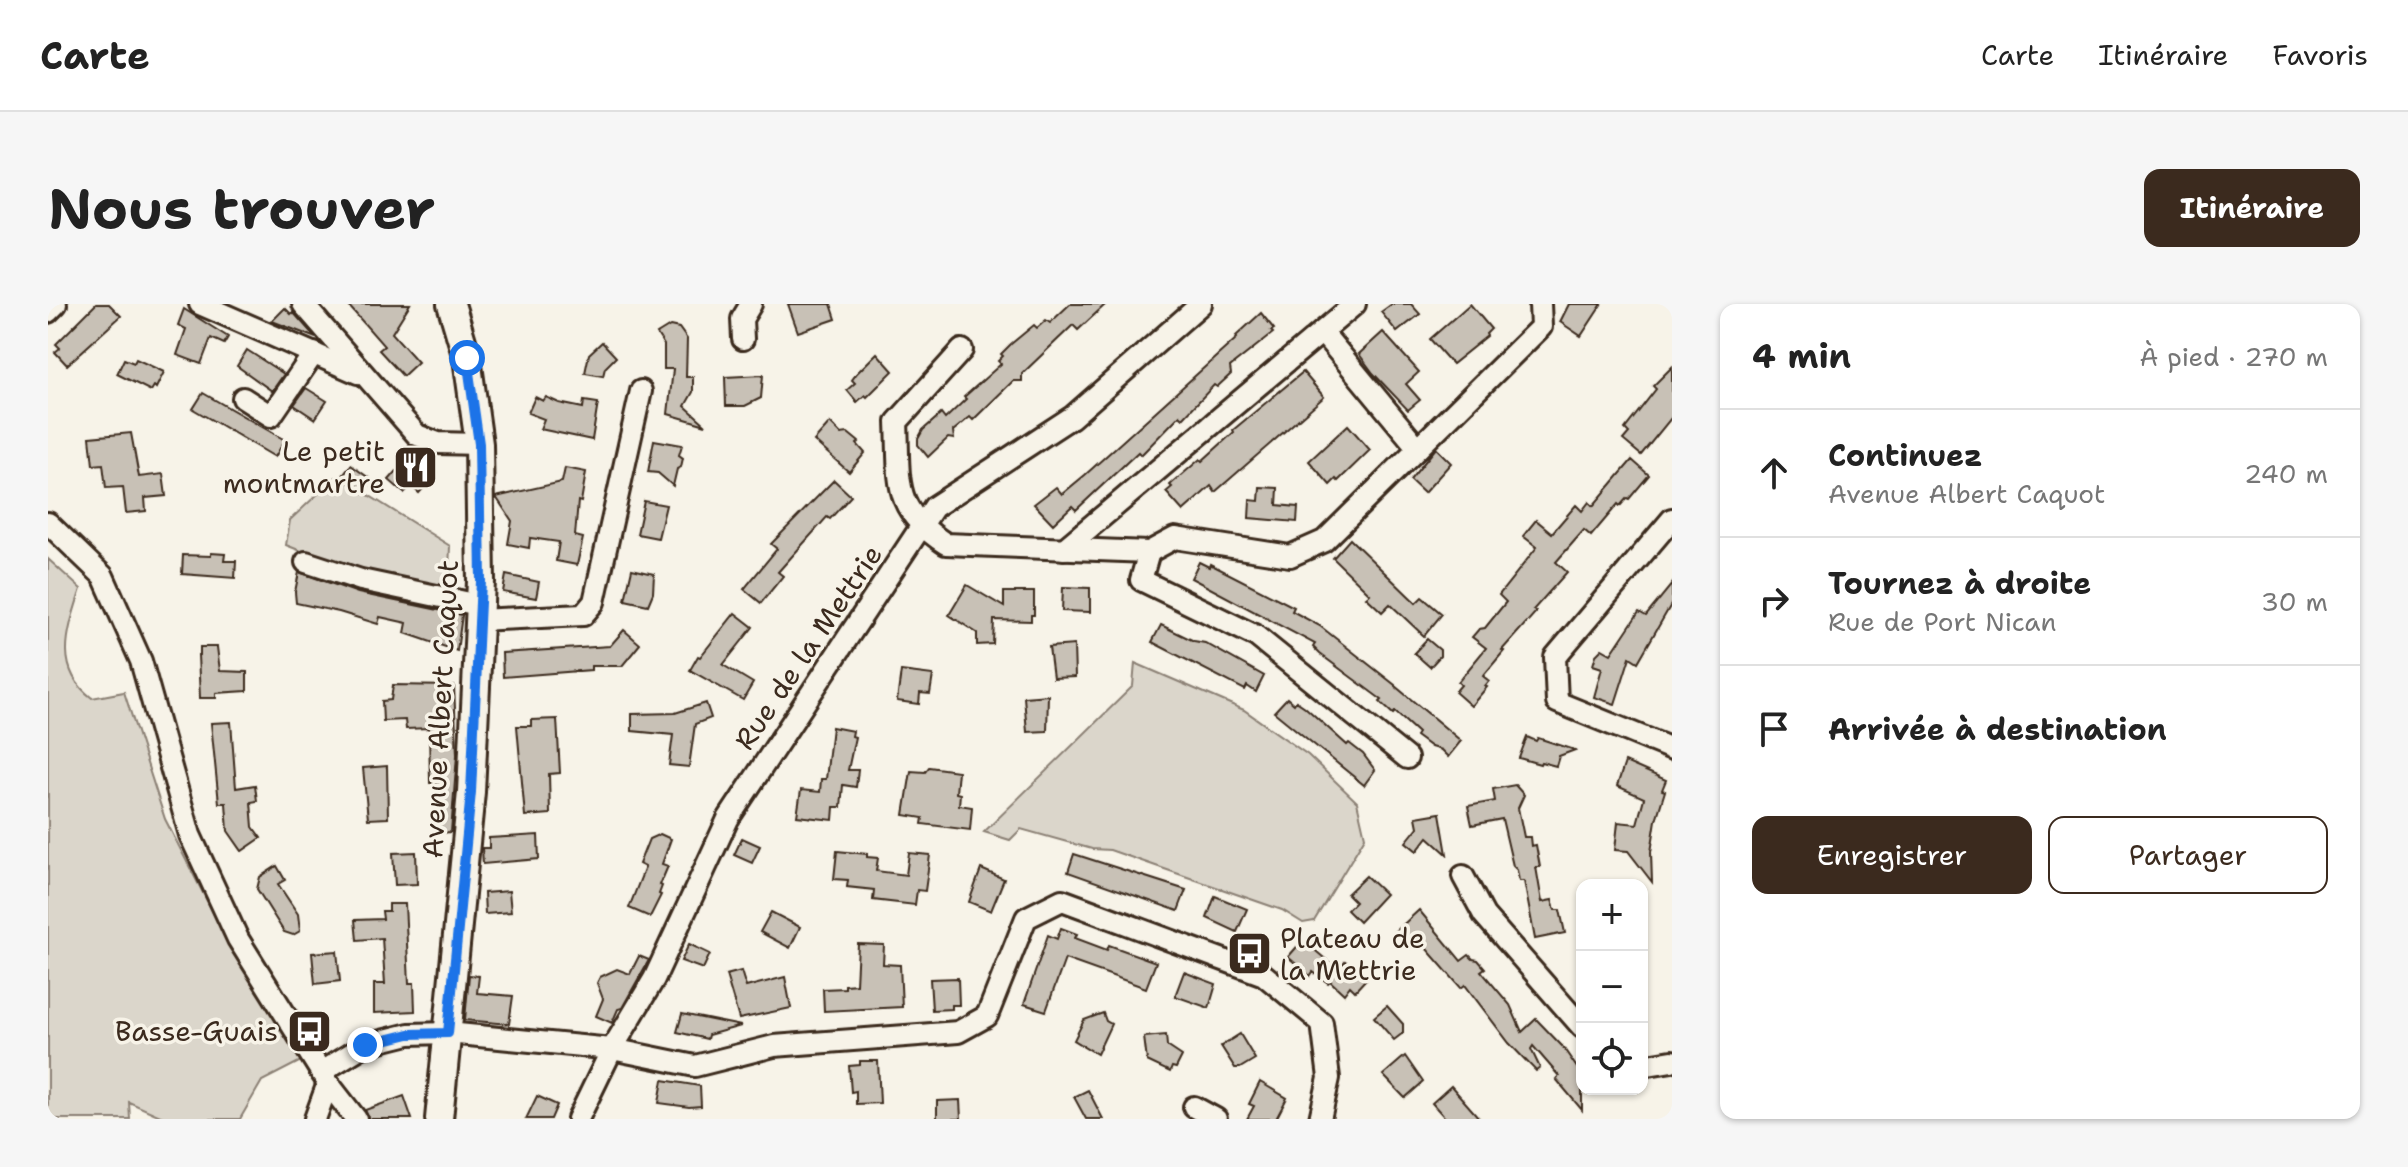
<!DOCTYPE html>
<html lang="fr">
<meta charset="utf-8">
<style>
:root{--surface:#fff;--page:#f6f6f6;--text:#222;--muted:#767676;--line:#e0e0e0;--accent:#3b2a1e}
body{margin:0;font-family:"Shantell Sans",sans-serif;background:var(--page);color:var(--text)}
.controls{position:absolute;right:24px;bottom:24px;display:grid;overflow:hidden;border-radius:16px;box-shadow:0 2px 6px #0004}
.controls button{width:72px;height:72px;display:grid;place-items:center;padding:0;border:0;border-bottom:2px solid var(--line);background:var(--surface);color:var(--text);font:40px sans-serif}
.stop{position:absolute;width:24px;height:24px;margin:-18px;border:6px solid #1a73e8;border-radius:50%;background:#fff}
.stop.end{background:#1a73e8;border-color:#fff;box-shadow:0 2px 8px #0008}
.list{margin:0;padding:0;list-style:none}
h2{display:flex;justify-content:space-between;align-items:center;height:104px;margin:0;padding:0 32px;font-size:34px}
h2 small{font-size:26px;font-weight:400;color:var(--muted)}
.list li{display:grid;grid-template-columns:52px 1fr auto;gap:24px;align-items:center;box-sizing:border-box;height:128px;padding:0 32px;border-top:2px solid var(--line)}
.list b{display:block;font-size:30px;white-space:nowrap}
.list p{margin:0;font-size:26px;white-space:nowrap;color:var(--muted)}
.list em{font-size:26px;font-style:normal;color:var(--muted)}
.actions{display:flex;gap:16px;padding:24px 32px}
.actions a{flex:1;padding:18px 0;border:2px solid var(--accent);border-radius:16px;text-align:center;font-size:28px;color:var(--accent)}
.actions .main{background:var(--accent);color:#fff}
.icon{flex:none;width:44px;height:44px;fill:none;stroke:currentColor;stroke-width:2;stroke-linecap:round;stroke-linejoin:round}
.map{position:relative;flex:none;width:1624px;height:815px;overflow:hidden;border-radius:16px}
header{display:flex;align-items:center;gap:48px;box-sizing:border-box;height:112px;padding:0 40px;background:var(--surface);border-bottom:2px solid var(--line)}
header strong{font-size:38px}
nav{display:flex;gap:44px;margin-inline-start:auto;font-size:28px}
.intro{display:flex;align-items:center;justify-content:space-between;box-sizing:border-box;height:192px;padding:0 48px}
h1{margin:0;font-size:56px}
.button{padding:20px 36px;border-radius:16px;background:var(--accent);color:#fff;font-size:28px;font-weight:700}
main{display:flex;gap:48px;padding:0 48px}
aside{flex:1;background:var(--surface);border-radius:16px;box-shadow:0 2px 6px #0004}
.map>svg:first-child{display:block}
.green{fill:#dbd6cb;stroke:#8b8074;stroke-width:2}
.building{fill:#c8c1b6;stroke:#3b2a1e;stroke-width:2}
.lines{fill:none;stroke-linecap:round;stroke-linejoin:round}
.minor-casing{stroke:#3b2a1e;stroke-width:26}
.major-casing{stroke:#3b2a1e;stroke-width:32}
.minor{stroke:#f7f3e8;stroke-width:20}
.major{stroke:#f7f3e8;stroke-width:26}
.route{stroke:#1a73e8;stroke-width:10}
.labels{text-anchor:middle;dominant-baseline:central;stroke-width:7;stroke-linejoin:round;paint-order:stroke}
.poi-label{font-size:28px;fill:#3b2a1e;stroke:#f7f3e8;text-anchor:end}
.street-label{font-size:28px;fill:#3b2a1e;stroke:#f7f3e8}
</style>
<header>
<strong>Carte</strong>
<nav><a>Carte</a><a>Itinéraire</a><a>Favoris</a></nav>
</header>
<div class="intro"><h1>Nous trouver</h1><a class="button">Itinéraire</a></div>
<main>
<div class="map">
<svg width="1624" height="815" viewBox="0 0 1624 815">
<rect width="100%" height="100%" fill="#f7f3e8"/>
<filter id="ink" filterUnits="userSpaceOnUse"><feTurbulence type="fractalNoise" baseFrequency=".0125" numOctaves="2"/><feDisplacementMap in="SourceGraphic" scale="16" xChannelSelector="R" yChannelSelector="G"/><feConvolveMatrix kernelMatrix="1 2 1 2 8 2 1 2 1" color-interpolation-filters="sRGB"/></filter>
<g filter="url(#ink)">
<g class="green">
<polygon points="288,173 293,174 402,242 400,290 309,269 238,241 242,216"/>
<path d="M0,255L33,285C20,326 5,364 44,394L76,388L117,515L176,630L253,757L214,777L192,815H119L81,798L82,815H0Z"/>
<polygon points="1087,359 1196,406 1260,451 1309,498 1317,533 1266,617 1255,619 1234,606 1062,546 1044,545 973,525 962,536 936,528 1085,382"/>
</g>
<g class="building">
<polygon points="48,0 61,0 73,12 19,61 7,48 12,44 8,40"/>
<polygon points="299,0 362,0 344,29 370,58 355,72 331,46 336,42"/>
<polygon points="740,0 783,0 788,15 750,28"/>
<polygon points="1022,0 1058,0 1030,26 1025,21 974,70 974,77 965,77 925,116 922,113 905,127 906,135 900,134 880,153 870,141 870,135 875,126 893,110 897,115 918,95 916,93 953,60 950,57 955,52 953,50 963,40 986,21 989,24 998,16 1002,19"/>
<polygon points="1344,0 1363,0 1372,10 1349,28 1333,8"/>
<polygon points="1422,0 1443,25 1438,30 1439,32 1404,60 1382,35"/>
<polygon points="1521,0 1554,0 1533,32 1512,18"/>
<polygon points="237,4 243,10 245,8 268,34 224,17"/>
<polygon points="136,5 180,33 176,40 163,34 153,60 129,51 138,25 130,21"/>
<polygon points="1213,9 1226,25 1223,27 1225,29 1182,63 1183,70 1169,83 1166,81 1135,114 1132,111 1093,151 1090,148 1028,206 1024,202 1005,220 986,200 1008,183 1014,190 1037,171 1189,34 1188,32"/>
<polygon points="622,22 631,24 639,35 638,73 645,73 645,88 637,102 658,121 620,110 625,65 616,65 616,41 609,30"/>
<polygon points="1335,28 1371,68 1358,80 1372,96 1360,106 1325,69 1311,50"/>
<polygon points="554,38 568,53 557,64 555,72 537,69 541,50"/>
<polygon points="199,46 236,70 224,87 189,62"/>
<polygon points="829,49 845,67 819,93 817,91 809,98 799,86 807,79 804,76 809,69"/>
<polygon points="76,55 86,59 88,55 116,68 108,84 106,82 103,87 69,70"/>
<polygon points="1624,63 1624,113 1593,151 1575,136 1581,129 1577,125 1608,85 1605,82"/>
<polygon points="1255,68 1276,93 1167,188 1163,182 1135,207 1118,188 1124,183 1122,181 1152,155 1154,157 1186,128 1185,126"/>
<polygon points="715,71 713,94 697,102 678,102 677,73"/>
<polygon points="258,84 279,97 267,115 246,101"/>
<polygon points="155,89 237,136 227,153 145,105"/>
<polygon points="487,93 495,97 498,93 511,99 535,104 536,97 550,99 544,136 492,125 496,115 480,109"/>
<polygon points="782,119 793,130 800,129 811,138 809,140 817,149 801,168 766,137"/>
<polygon points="1300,121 1322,146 1290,177 1288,175 1282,181 1261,157"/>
<polygon points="83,129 91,173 115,170 118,192 97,194 98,207 78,209 75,183 58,184 55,160 45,161 42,133"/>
<polygon points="606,136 634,141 631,151 635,154 633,163 629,165 625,182 610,169 600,168"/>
<polygon points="361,141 389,169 371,189 363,182 356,189 341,176 355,160 350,154"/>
<polygon points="1388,144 1403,159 1376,189 1362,176"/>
<polygon points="1584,156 1601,171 1581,195 1579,194 1572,202 1570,200 1543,232 1536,226 1508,258 1519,268 1485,306 1488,308 1454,346 1456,347 1435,372 1441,377 1437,382 1439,383 1423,402 1407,388 1413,381 1410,378 1438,344 1424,333 1431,325 1437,324 1458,298 1451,291 1489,243 1475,232 1488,216 1504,229 1528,201 1534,207 1541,198 1545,202"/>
<polygon points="303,161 325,177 316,189 293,174"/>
<polygon points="517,164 538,168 533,198 530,197 527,232 535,234 529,261 508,257 511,238 482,234 481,244 460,240 464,217 448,193 514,178"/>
<polygon points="786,176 803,192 782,215 779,213 730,268 735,272 713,299 696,285 729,245 723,240"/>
<polygon points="1212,183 1230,184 1229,201 1250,203 1249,218 1201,214 1202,196 1211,197"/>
<polygon points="596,197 618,201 610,234 589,230"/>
<polygon points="1302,235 1368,299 1374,293 1394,310 1376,332 1342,300 1334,308 1318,293 1322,290 1285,254"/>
<polygon points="163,249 177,250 176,257 188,257 187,274 134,270 135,251 163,252"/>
<polygon points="1151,258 1161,263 1162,260 1246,303 1244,307 1272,322 1347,381 1347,382 1413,437 1400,453 1393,446 1383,443 1368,432 1370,429 1347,408 1345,410 1332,398 1334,396 1272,350 1265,343 1267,340 1143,274"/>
<polygon points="584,265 606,270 605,289 600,301 577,296"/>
<polygon points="251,268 310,289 414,311 409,347 357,329 359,319 332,313 330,320 291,308 248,299 247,288"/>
<polygon points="458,271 491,278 488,294 455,288"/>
<polygon points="1624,280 1624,299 1590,358 1582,353 1567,400 1546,393 1554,364 1545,361 1548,351 1554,345 1563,350 1591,308 1598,312"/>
<polygon points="919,281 956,303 956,288 986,288 986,311 983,311 983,317 946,316 945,340 929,341 929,329 901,311"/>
<polygon points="1015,283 1042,284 1042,308 1014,307"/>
<polygon points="687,309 705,323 675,361 705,379 695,396 642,366 650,352 652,353"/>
<polygon points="1113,321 1146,337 1157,339 1216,372 1208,388 1199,382 1197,386 1104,338"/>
<polygon points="576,326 592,340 574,362 543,362 543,366 455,373 454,349 562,342"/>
<polygon points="1379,335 1392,346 1392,352 1382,363 1366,349"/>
<polygon points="1026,341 1027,373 1005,374 1001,343"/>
<polygon points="152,343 169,343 172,367 199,368 199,387 168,389 168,394 152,394 150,351 152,351"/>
<polygon points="853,367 885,371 882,390 872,389 871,400 849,397"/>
<polygon points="345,381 406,382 409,451 403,528 391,529 388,479 382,479 381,424 358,425 357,416 335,417 334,397 343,396"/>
<polygon points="1000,391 999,427 979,428 976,393"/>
<polygon points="1239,394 1246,400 1248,397 1257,403 1299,441 1301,439 1315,450 1327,466 1316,481 1226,408"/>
<polygon points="658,399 663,414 647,420 641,463 621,461 625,431 584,427 584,410 627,409"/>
<polygon points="509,415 512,469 501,470 502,510 477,512 469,422 483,422 483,416"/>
<polygon points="183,418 188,484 207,481 209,497 203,498 205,523 213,534 194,547 180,527 178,499 171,499 163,419"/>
<polygon points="784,423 805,427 804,432 807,433 800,466 810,466 808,483 795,481 793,503 786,503 785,516 749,512 753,486 772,488 773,475 778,475"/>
<polygon points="1479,433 1488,437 1490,434 1527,446 1511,452 1508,462 1493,458 1492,460 1471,454"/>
<polygon points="1577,458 1618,476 1614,486 1617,487 1608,516 1603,548 1604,578 1580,547 1567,546 1570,518 1589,520 1596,494 1569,482"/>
<polygon points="339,462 340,514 320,515 315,464"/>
<polygon points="881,463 910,467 908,489 912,490 911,501 924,503 922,526 874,520 875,514 856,511 863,467 877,468"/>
<polygon points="1467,481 1476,491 1470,504 1476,533 1482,533 1483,542 1488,541 1492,563 1488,563 1494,598 1504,596 1507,606 1512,606 1517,629 1487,635 1476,577 1471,577 1469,566 1465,562 1454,515 1424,521 1420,502 1447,497 1445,485"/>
<polygon points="1392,509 1399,550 1380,533 1369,547 1358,538 1370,523 1368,513"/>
<polygon points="612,530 623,535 614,560 620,562 612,581 614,582 611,590 613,591 602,613 581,604 597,563 591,560 601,535"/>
<polygon points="490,531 491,555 435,560 434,544 441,544 441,534"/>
<polygon points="694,534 712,542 704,559 686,551"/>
<polygon points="789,547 819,550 819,553 830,554 828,567 858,571 861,549 882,551 877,587 869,586 867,601 825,596 826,586 799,583 800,576 786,575"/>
<polygon points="368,548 369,580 347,581 345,549"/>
<polygon points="1026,550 1138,586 1130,607 1020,568"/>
<polygon points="229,562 237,576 230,580 250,610 252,627 245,631 236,628 209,585 212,573"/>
<polygon points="933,565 956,575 943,607 921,598"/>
<polygon points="1318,572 1337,590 1311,618 1299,606 1307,598 1299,590"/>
<polygon points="461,587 463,608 437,610 436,589"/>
<polygon points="1167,592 1199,605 1189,628 1159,614"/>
<polygon points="341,600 357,600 361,679 366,679 367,707 326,709 326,680 337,680 334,634 309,636 307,616 335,615 334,607 341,607"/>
<polygon points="1371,606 1413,657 1421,651 1425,655 1430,656 1437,664 1433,667 1462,701 1474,728 1488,715 1514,742 1534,771 1534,806 1508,775 1511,772 1485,742 1483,745 1492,764 1488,767 1461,739 1417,681 1413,684 1371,636 1362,644 1347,628"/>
<polygon points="723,608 752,623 742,644 712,628"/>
<polygon points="1013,624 1029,630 1027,634 1059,646 1061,641 1108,658 1098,684 1017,655 998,707 976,700 1000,631 1009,635"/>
<polygon points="1255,636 1283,660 1286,657 1292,663 1297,657 1318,675 1307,687 1302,682 1296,690 1282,677 1280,679 1265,668 1262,672 1240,653"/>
<polygon points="641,640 662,650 655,665 633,657"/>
<polygon points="810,640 836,641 835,660 852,661 854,703 776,707 775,685 797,684 797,681 808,680"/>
<polygon points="289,647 292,677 267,680 264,649"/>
<polygon points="591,652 601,656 574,704 570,705 564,719 548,712 555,695 549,679 552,673 569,665 582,670"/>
<polygon points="693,667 698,683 737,673 743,704 691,715 678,671"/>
<polygon points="1136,668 1168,680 1161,704 1127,692"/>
<polygon points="421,671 431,672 429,689 465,692 461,720 417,716"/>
<polygon points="910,674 911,701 904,701 904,705 884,706 882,675"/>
<polygon points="1339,702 1355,720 1355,729 1346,736 1326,713"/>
<polygon points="1055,709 1058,717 1063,720 1049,750 1026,736 1036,716"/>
<polygon points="634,710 693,722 660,731 659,735 629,728"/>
<polygon points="1192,730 1207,755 1192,764 1187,764 1173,742"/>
<polygon points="1118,731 1119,742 1134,752 1128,764 1124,763 1122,768 1099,757 1096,733"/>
<polygon points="1357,752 1375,778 1357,794 1335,771"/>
<polygon points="812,757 830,757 832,799 808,800 808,787 803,788 801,762 812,761"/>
<polygon points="615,776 652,782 653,802 641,803 611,799"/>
<polygon points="1212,778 1239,794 1228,815 1199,815 1206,802 1201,800"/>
<polygon points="1403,782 1432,815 1398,815 1384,799"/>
<polygon points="1040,786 1055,815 1038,815 1026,793"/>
<polygon points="356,792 364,815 321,815 317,806"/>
<polygon points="489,792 509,801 503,815 478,815"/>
<polygon points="912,796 913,815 889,815 889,797"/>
</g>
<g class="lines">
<defs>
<g id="minor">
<polyline points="152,0 310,69"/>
<polyline points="255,0 369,131 390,139 431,140"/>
<polyline points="0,8 8,0"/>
<polyline points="1274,28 1370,144"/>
<polyline points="695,35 694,15 703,0"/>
<path d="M914,46L849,118C852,178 843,204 898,240L1101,248L1127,234L1242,252L1276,237L1493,23L1492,0"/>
<polyline points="195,94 223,112 266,49"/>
<polyline points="1624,215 1507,353 1509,398 1624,445"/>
<polyline points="0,219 55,272 93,357 142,531 190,635 280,779 308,815"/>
<polyline points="1016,245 1307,0"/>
<polyline points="1101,248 1093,276 1208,332 1359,454"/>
<polyline points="258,258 313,276 431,301"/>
<polyline points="430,316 535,311 546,298 593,87"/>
<polyline points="1415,572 1436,611 1534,723"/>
<polyline points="1594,762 1624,757"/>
<polyline points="273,768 317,741 361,730 400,729 564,745 647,762 726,742 910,728 939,712 978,614 1014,596 1216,671 1274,719 1281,774 1272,815"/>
<polyline points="1146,803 1168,815"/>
<polyline points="267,815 280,779"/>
<polyline points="530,815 564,745 606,675 680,515 886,203 1024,113 1153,0"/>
</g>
<polyline id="major" points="391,815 423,488 433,277 431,140 419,54 403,0"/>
</defs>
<use href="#minor" class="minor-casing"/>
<use href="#major" class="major-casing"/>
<use href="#minor" class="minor"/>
<use href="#major" class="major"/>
</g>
</g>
<g class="lines" filter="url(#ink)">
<polyline class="route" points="317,741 361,730 400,729 423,488 433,277 431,140 419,54"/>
</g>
<defs>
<symbol id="restaurant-square" viewBox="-11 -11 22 22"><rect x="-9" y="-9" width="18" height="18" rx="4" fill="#3b2a1e" stroke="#f7f3e8"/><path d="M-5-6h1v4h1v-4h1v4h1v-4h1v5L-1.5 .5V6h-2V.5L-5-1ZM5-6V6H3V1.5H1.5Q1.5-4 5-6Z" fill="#fff"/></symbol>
<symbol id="bus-square" viewBox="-11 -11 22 22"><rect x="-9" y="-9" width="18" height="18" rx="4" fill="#3b2a1e" stroke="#f7f3e8"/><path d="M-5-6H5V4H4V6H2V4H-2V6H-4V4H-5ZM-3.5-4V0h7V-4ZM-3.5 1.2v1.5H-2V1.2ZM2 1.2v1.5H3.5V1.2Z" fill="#fff"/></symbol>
</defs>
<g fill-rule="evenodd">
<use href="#restaurant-square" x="342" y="138" width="51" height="51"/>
<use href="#bus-square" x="1176" y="624" width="51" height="51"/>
<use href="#bus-square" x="236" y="702" width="51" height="51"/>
</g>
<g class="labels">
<g class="poi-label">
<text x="337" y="147">Le petit<tspan x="337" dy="32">montmartre</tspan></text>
<text x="1232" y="634" text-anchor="start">Plateau de<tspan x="1232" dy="32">la Mettrie</tspan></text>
<text x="230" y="727">Basse-Guais</text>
</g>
<g class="street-label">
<text transform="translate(760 343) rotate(-56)">Rue de la Mettrie</text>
<text transform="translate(392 405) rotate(-87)">Avenue Albert Caquot</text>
</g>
</g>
</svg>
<div class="controls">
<button>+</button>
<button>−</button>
<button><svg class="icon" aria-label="locate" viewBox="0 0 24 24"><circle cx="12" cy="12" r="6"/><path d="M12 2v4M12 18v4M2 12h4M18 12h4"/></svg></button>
</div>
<div class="stop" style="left:419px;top:54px"></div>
<div class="stop end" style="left:317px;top:741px"></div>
</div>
<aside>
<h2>4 min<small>À pied · 270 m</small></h2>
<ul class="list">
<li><svg class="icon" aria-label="ahead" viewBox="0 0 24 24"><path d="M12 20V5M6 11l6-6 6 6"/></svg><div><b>Continuez</b><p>Avenue Albert Caquot</p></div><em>240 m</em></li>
<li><svg class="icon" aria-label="right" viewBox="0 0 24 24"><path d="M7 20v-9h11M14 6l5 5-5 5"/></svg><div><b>Tournez à droite</b><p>Rue de Port Nican</p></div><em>30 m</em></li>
<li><svg class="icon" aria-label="arrive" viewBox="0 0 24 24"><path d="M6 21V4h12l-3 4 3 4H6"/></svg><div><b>Arrivée à destination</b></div></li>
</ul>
<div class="actions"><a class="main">Enregistrer</a><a>Partager</a></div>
</aside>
</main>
